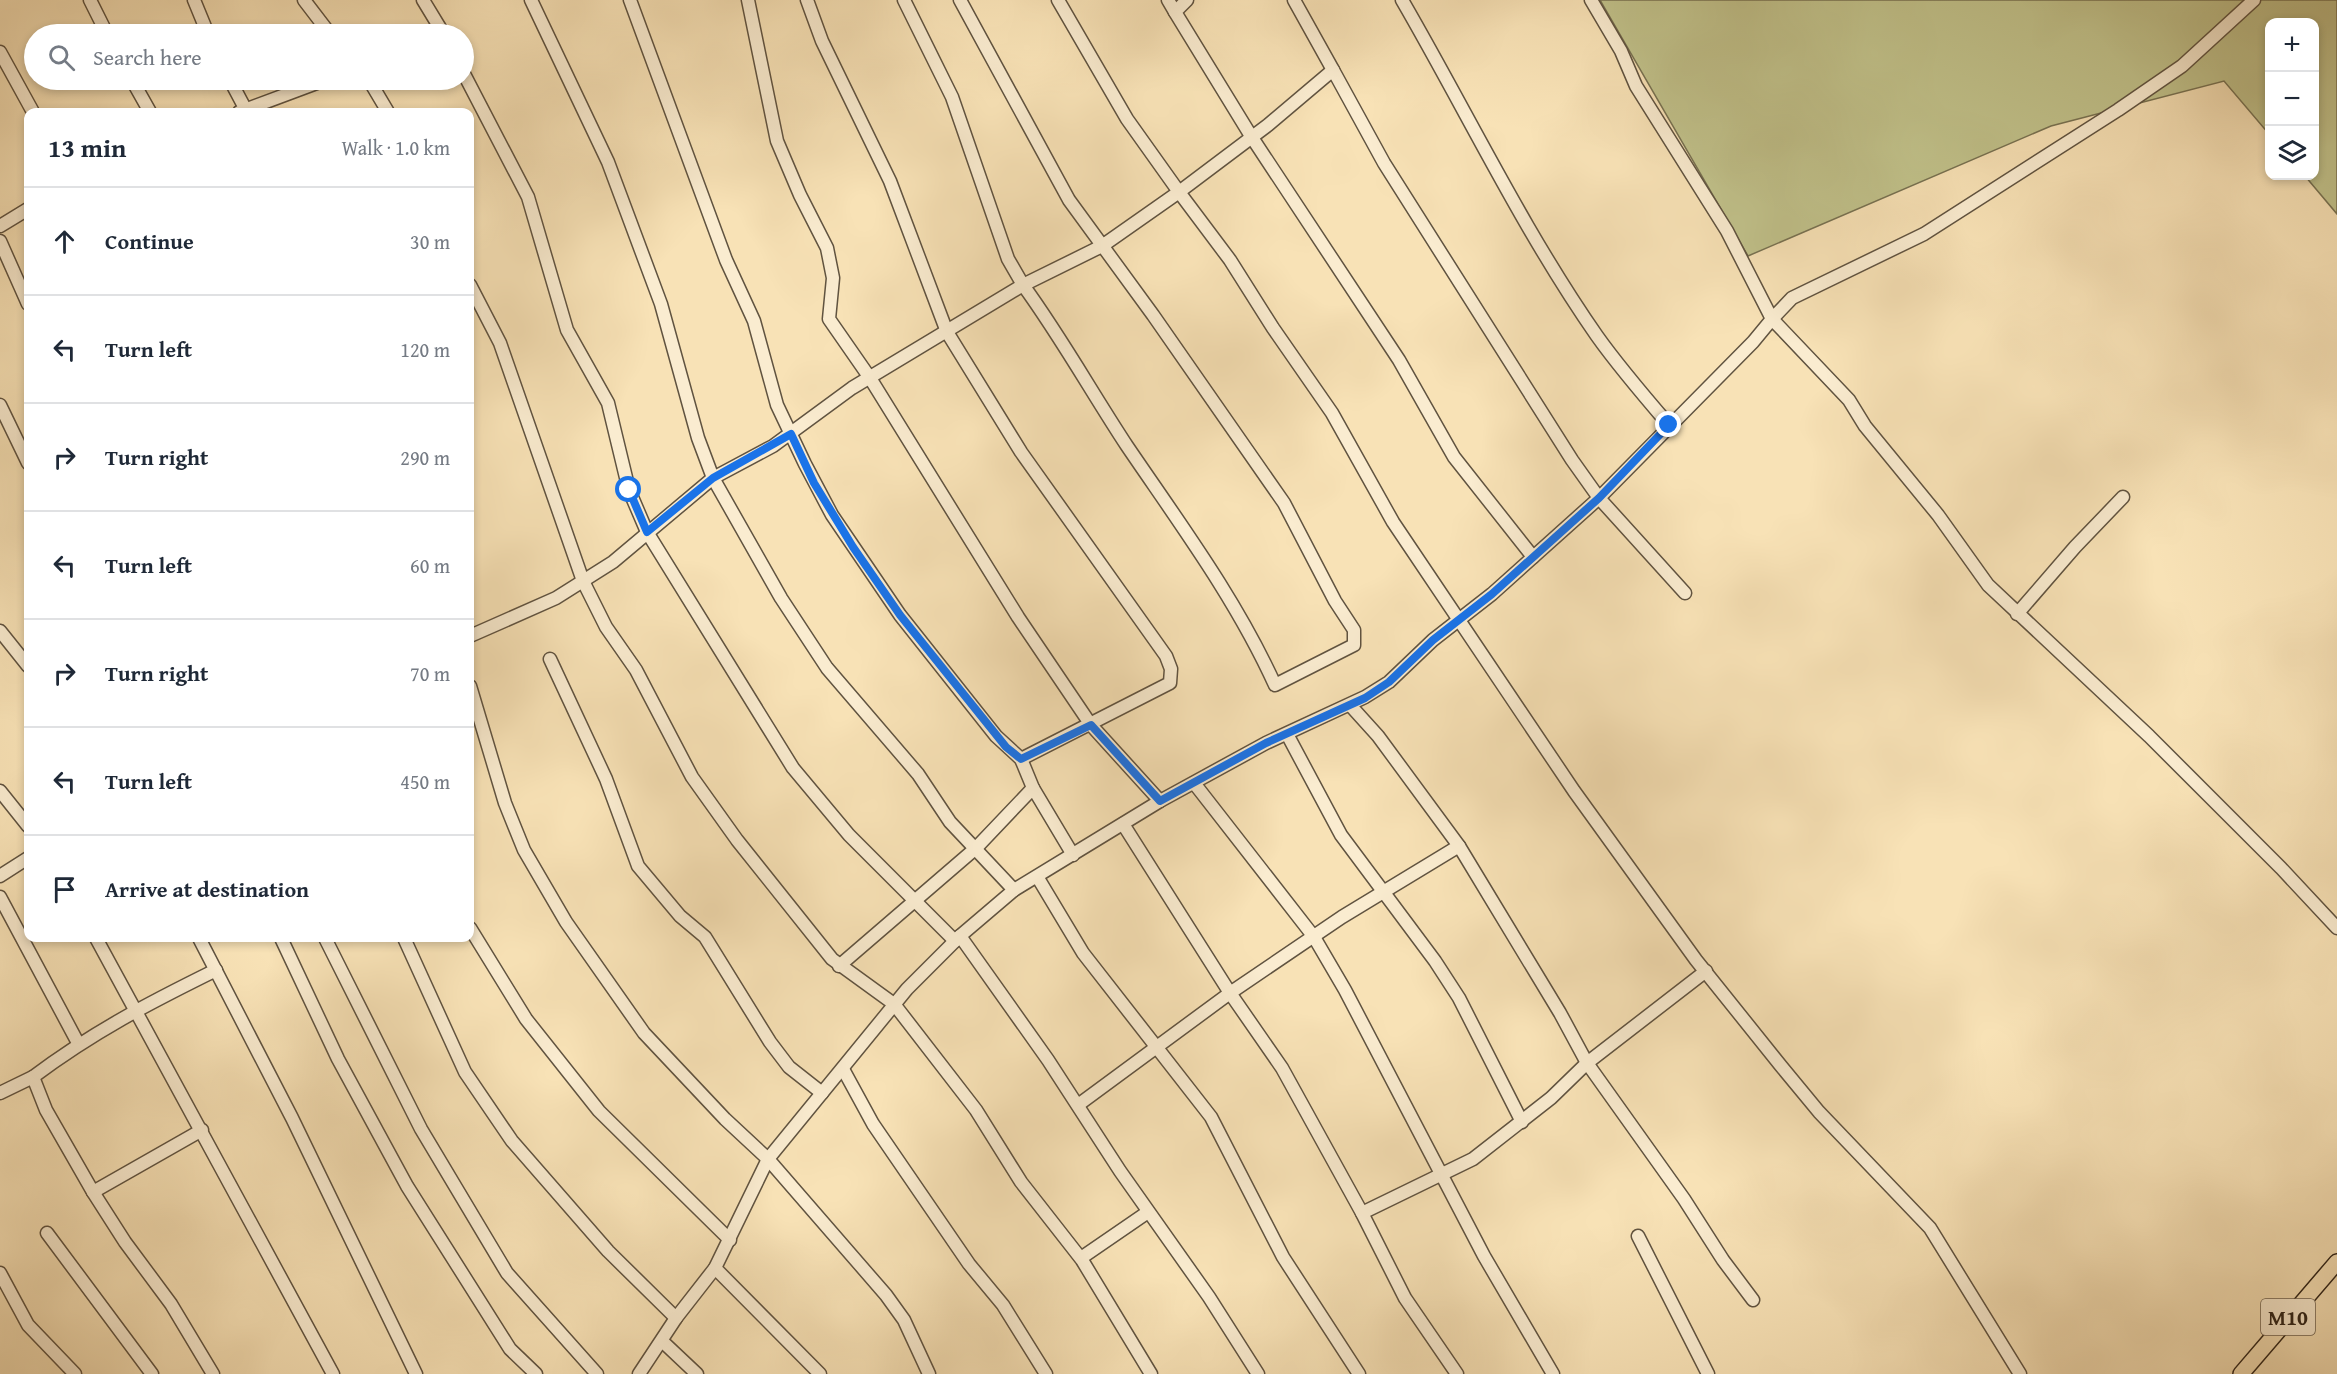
<!DOCTYPE html>
<meta charset="utf-8">
<style>
:root{--surface:#fff;--page:#f6f6f7;--text:#1f2937;--muted:#747a83;--line:#e0e1e3}
body{margin:0;font-family:"Gentium Book Plus",serif;background:var(--page);color:var(--text)}
.controls{position:absolute;right:18px;top:18px;display:grid;overflow:hidden;border-radius:12px;box-shadow:0 3px 9px #0003}
.controls button{width:54px;height:54px;display:grid;place-items:center;padding:0;border:0;border-bottom:2px solid var(--line);background:var(--surface);color:var(--text);font:30px sans-serif}
.stop{position:absolute;width:18px;height:18px;margin:-14px;border:4px solid #1a73e8;border-radius:50%;background:#fff}
.stop.end{background:#1a73e8;border-color:#fff;box-shadow:0 2px 6px #0008}
.list{margin:0;padding:0;list-style:none}
h2{display:flex;justify-content:space-between;align-items:center;height:78px;margin:0;padding:0 24px;font-size:26px}
h2 small{font-size:20px;font-weight:400;color:var(--muted)}
.list li{display:grid;grid-template-columns:39px 1fr auto;gap:18px;align-items:center;box-sizing:border-box;height:108px;padding:0 24px;border-top:2px solid var(--line)}
.list b{display:block;font-size:22px;white-space:nowrap}
.list em{font-size:20px;font-style:normal;color:var(--muted)}
.icon{flex:none;width:33px;height:33px;fill:none;stroke:currentColor;stroke-width:2;stroke-linecap:round;stroke-linejoin:round}
.map{position:relative;flex:none;width:2337px;height:1374px;overflow:hidden}
.search{position:absolute;background:var(--surface);box-shadow:0 3px 9px #0003;left:24px;top:24px;width:450px;height:66px;display:flex;align-items:center;gap:15px;box-sizing:border-box;padding:0 21px;border-radius:33px;color:var(--muted);font-size:22px}
.panel{position:absolute;background:var(--surface);box-shadow:0 3px 9px #0003;left:24px;top:108px;width:450px;height:834px;border-radius:12px}
.map>svg:first-child{display:block}
.grass{fill:#c1c28b;stroke:#787252;stroke-width:1.5}
.lines{fill:none;stroke-linecap:round;stroke-linejoin:round}
.minor-casing{stroke:#605340;stroke-width:15}
.major-casing{stroke:#2e2318;stroke-width:18}
.minor{stroke:#faecd0;stroke-width:12}
.major{stroke:#f8e2b6;stroke-width:15}
.route{stroke:#1a73e8;stroke-width:8}
.labels{text-anchor:middle;dominant-baseline:central;stroke-width:4.5;stroke-linejoin:round;paint-order:stroke}
.shield{fill:#faecd0;stroke:#6b5f4f;stroke-width:1.5}
.shield-label{font-size:21px;font-weight:bold;fill:#2e2318}
</style>
<div class="map">
<svg width="2337" height="1374" viewBox="0 0 2337 1374">
<rect width="100%" height="100%" fill="#f8e2b6"/>
<filter id="stains"><feTurbulence type="fractalNoise" baseFrequency=".00333" numOctaves="4"/><feColorMatrix values="0 0 0 0 .2 0 0 0 0 .09 0 0 0 0 .02 0 0 0 .5 -.17"/></filter>
<radialGradient id="worn" r=".72"><stop offset=".6" stop-color="#630" stop-opacity="0"/><stop offset="1" stop-color="#630" stop-opacity=".3"/></radialGradient>
<polygon class="grass" points="1600,0 2337,0 2337,214 2305,176 2314,176 2314,22 2270,22 2269,134 2224,81 2051,126 1748,256"/>
<g class="lines">
<defs>
<g id="minor">
<polyline points="90,0 107,34"/>
<polyline points="194,0 208,34"/>
<polyline points="304,0 330,34"/>
<polyline points="423,0 440,28"/>
<polyline points="531,0 608,162 661,304 698,438 713,478 781,598 827,668 918,774 950,822 1014,890"/>
<polyline points="630,0 726,260 754,321 777,405 805,464 832,515 900,615 996,736 1021,759 1033,788 976,848 839,966"/>
<polyline points="748,0 777,141 800,195 827,248 833,278 829,319 870,378 1018,617 1091,725 1160,801"/>
<polyline points="807,0 822,41 890,181 947,332 1021,452 1166,656 1171,669 1170,683 1021,759"/>
<path d="M960,0L1069,200L1153,315L1284,503L1335,601L1354,630V645L1275,685C1236,599 1180,524 1127,446C1092,393 1061,337 1023,285L1102,246L1179,192L1127,119L1058,0"/>
<polyline points="1168,0 1175,12"/>
<polyline points="1187,0 1175,12 1251,136 1399,360 1454,457 1533,557"/>
<polyline points="1294,0 1333,70"/>
<path d="M1402,0C1467,112 1523,230 1597,336C1619,367 1644,396 1669,425"/>
<polyline points="1591,0 1621,51 1636,86 1727,231 1772,319 1792,298 1924,234 2118,110 2182,66 2254,0"/>
<polyline points="429,34 440,28 443,33"/>
<polyline points="0,52 33,112"/>
<polyline points="464,74 528,197 567,330 608,403 629,490 647,532 793,768 849,835 955,941"/>
<polyline points="132,80 150,112"/>
<polyline points="230,80 247,112"/>
<polyline points="369,80 388,112"/>
<polyline points="239,112 325,80"/>
<polyline points="0,226 28,209"/>
<polyline points="0,241 28,304"/>
<polyline points="470,285 500,343 583,581 606,627 636,670 692,777 737,840 832,959 894,1004 976,1110 1021,1182 1082,1260 1151,1374"/>
<polyline points="0,405 28,463"/>
<polyline points="1685,593 1599,498 1572,460 1384,163 1333,70 1268,125 1179,192 1230,260 1273,328 1332,413 1393,522 1574,791 1696,960 1781,1066 1819,1112 1930,1228 2020,1374"/>
<polyline points="2017,614 2075,547 2123,497"/>
<polyline points="0,631 28,666"/>
<polyline points="470,636 556,598 613,562 713,478 773,446 852,388 1023,285 1008,259 952,97 904,0"/>
<polyline points="550,659 606,779 638,866 680,916 705,937 770,1042 789,1067 822,1093"/>
<polyline points="470,686 505,803 524,850 566,922 644,1033 725,1119 768,1159 886,1295 904,1320 929,1374"/>
<polyline points="1287,734 1341,835 1435,961 1459,998 1522,1122"/>
<polyline points="1194,783 1314,937 1345,990 1484,1256 1553,1374"/>
<polyline points="1033,788 1073,855"/>
<polyline points="0,791 28,826"/>
<polyline points="1123,824 1230,993 1342,917 1459,846 1378,736 1350,705"/>
<polyline points="1459,846 1560,1013 1587,1063 1684,1199 1723,1260 1753,1300"/>
<polyline points="0,876 28,858"/>
<polyline points="1038,878 1083,953 1211,1117 1283,1257 1359,1374"/>
<polyline points="0,897 78,1043"/>
<polyline points="470,928 526,1019 599,1111 730,1240"/>
<polyline points="960,936 1048,1060 1120,1171 1209,1297 1258,1374"/>
<polyline points="96,938 333,1374"/>
<polyline points="199,938 292,1118 416,1374"/>
<polyline points="281,938 338,1059 407,1186 510,1349 536,1374"/>
<polyline points="325,938 421,1129 507,1273 597,1374"/>
<polyline points="404,938 465,1072 512,1141 608,1251 676,1318"/>
<polyline points="843,1069 873,1124 969,1264 1003,1305 1046,1374"/>
<path d="M33,1077C93,1032 149,1003 216,970"/>
<polyline points="0,1093 33,1077 46,1110 93,1192 125,1242 171,1304 213,1374"/>
<polyline points="1078,1105 1230,993 1282,1068 1362,1213 1405,1298 1457,1374"/>
<polyline points="93,1192 202,1130"/>
<polyline points="1362,1213 1473,1159 1551,1098 1587,1063 1706,971"/>
<polyline points="47,1233 152,1374"/>
<polyline points="1638,1236 1708,1374"/>
<polyline points="1081,1258 1148,1212"/>
<polyline points="715,1268 820,1374"/>
<polyline points="0,1273 28,1325 75,1374"/>
<polyline points="662,1341 697,1374"/>
<polyline points="639,1374 676,1318 715,1268 768,1159 907,989 960,936 1014,890 1160,801 1266,743 1365,697 1389,682 1433,640 1492,594 1599,498 1753,342 1772,319 1849,400 1865,426 1938,515 1988,585 2149,736 2281,868 2337,928"/>
</g>
<polyline id="major" points="2241,1374 2337,1262"/>
</defs>
<use href="#minor" class="minor-casing"/>
<use href="#major" class="major-casing"/>
<use href="#minor" class="minor"/>
<use href="#major" class="major"/>
</g>
<g class="lines">
<polyline class="route" points="629,490 647,532 713,478 791,434 814,483 853,547 900,615 1006,747 1021,759 1091,725 1160,801 1266,743 1365,698 1389,682 1433,640 1492,594 1599,498 1669,425"/>
</g>
<g class="labels">
<rect class="shield" x="2261" y="1299" width="54" height="36" rx="4.5"/>
<g class="shield-label">
<text x="2288" y="1317">M10</text>
</g>
</g>
<rect width="100%" height="100%" filter="url(#stains)"/>
<rect width="100%" height="100%" fill="url(#worn)"/>
</svg>
<div class="controls">
<button>+</button>
<button>−</button>
<button><svg class="icon" aria-label="layers" viewBox="0 0 24 24"><path d="M12 4l9 5-9 5-9-5zM3 14l9 5 9-5"/></svg></button>
</div>
<div class="stop" style="left:629px;top:490px"></div>
<div class="stop end" style="left:1669px;top:425px"></div>
<div class="search"><svg class="icon" aria-label="search" viewBox="0 0 24 24"><circle cx="10" cy="10" r="6"/><path d="M15 15l6 6"/></svg>Search here</div>
<section class="panel">
<h2>13 min<small>Walk · 1.0 km</small></h2>
<ul class="list">
<li><svg class="icon" aria-label="ahead" viewBox="0 0 24 24"><path d="M12 20V5M6 11l6-6 6 6"/></svg><div><b>Continue</b></div><em>30 m</em></li>
<li><svg class="icon" aria-label="left" viewBox="0 0 24 24"><path d="M17 20v-9H6M10 6l-5 5 5 5"/></svg><div><b>Turn left</b></div><em>120 m</em></li>
<li><svg class="icon" aria-label="right" viewBox="0 0 24 24"><path d="M7 20v-9h11M14 6l5 5-5 5"/></svg><div><b>Turn right</b></div><em>290 m</em></li>
<li><svg class="icon" aria-label="left" viewBox="0 0 24 24"><path d="M17 20v-9H6M10 6l-5 5 5 5"/></svg><div><b>Turn left</b></div><em>60 m</em></li>
<li><svg class="icon" aria-label="right" viewBox="0 0 24 24"><path d="M7 20v-9h11M14 6l5 5-5 5"/></svg><div><b>Turn right</b></div><em>70 m</em></li>
<li><svg class="icon" aria-label="left" viewBox="0 0 24 24"><path d="M17 20v-9H6M10 6l-5 5 5 5"/></svg><div><b>Turn left</b></div><em>450 m</em></li>
<li><svg class="icon" aria-label="arrive" viewBox="0 0 24 24"><path d="M6 21V4h12l-3 4 3 4H6"/></svg><div><b>Arrive at destination</b></div></li>
</ul>
</section>
</div>
